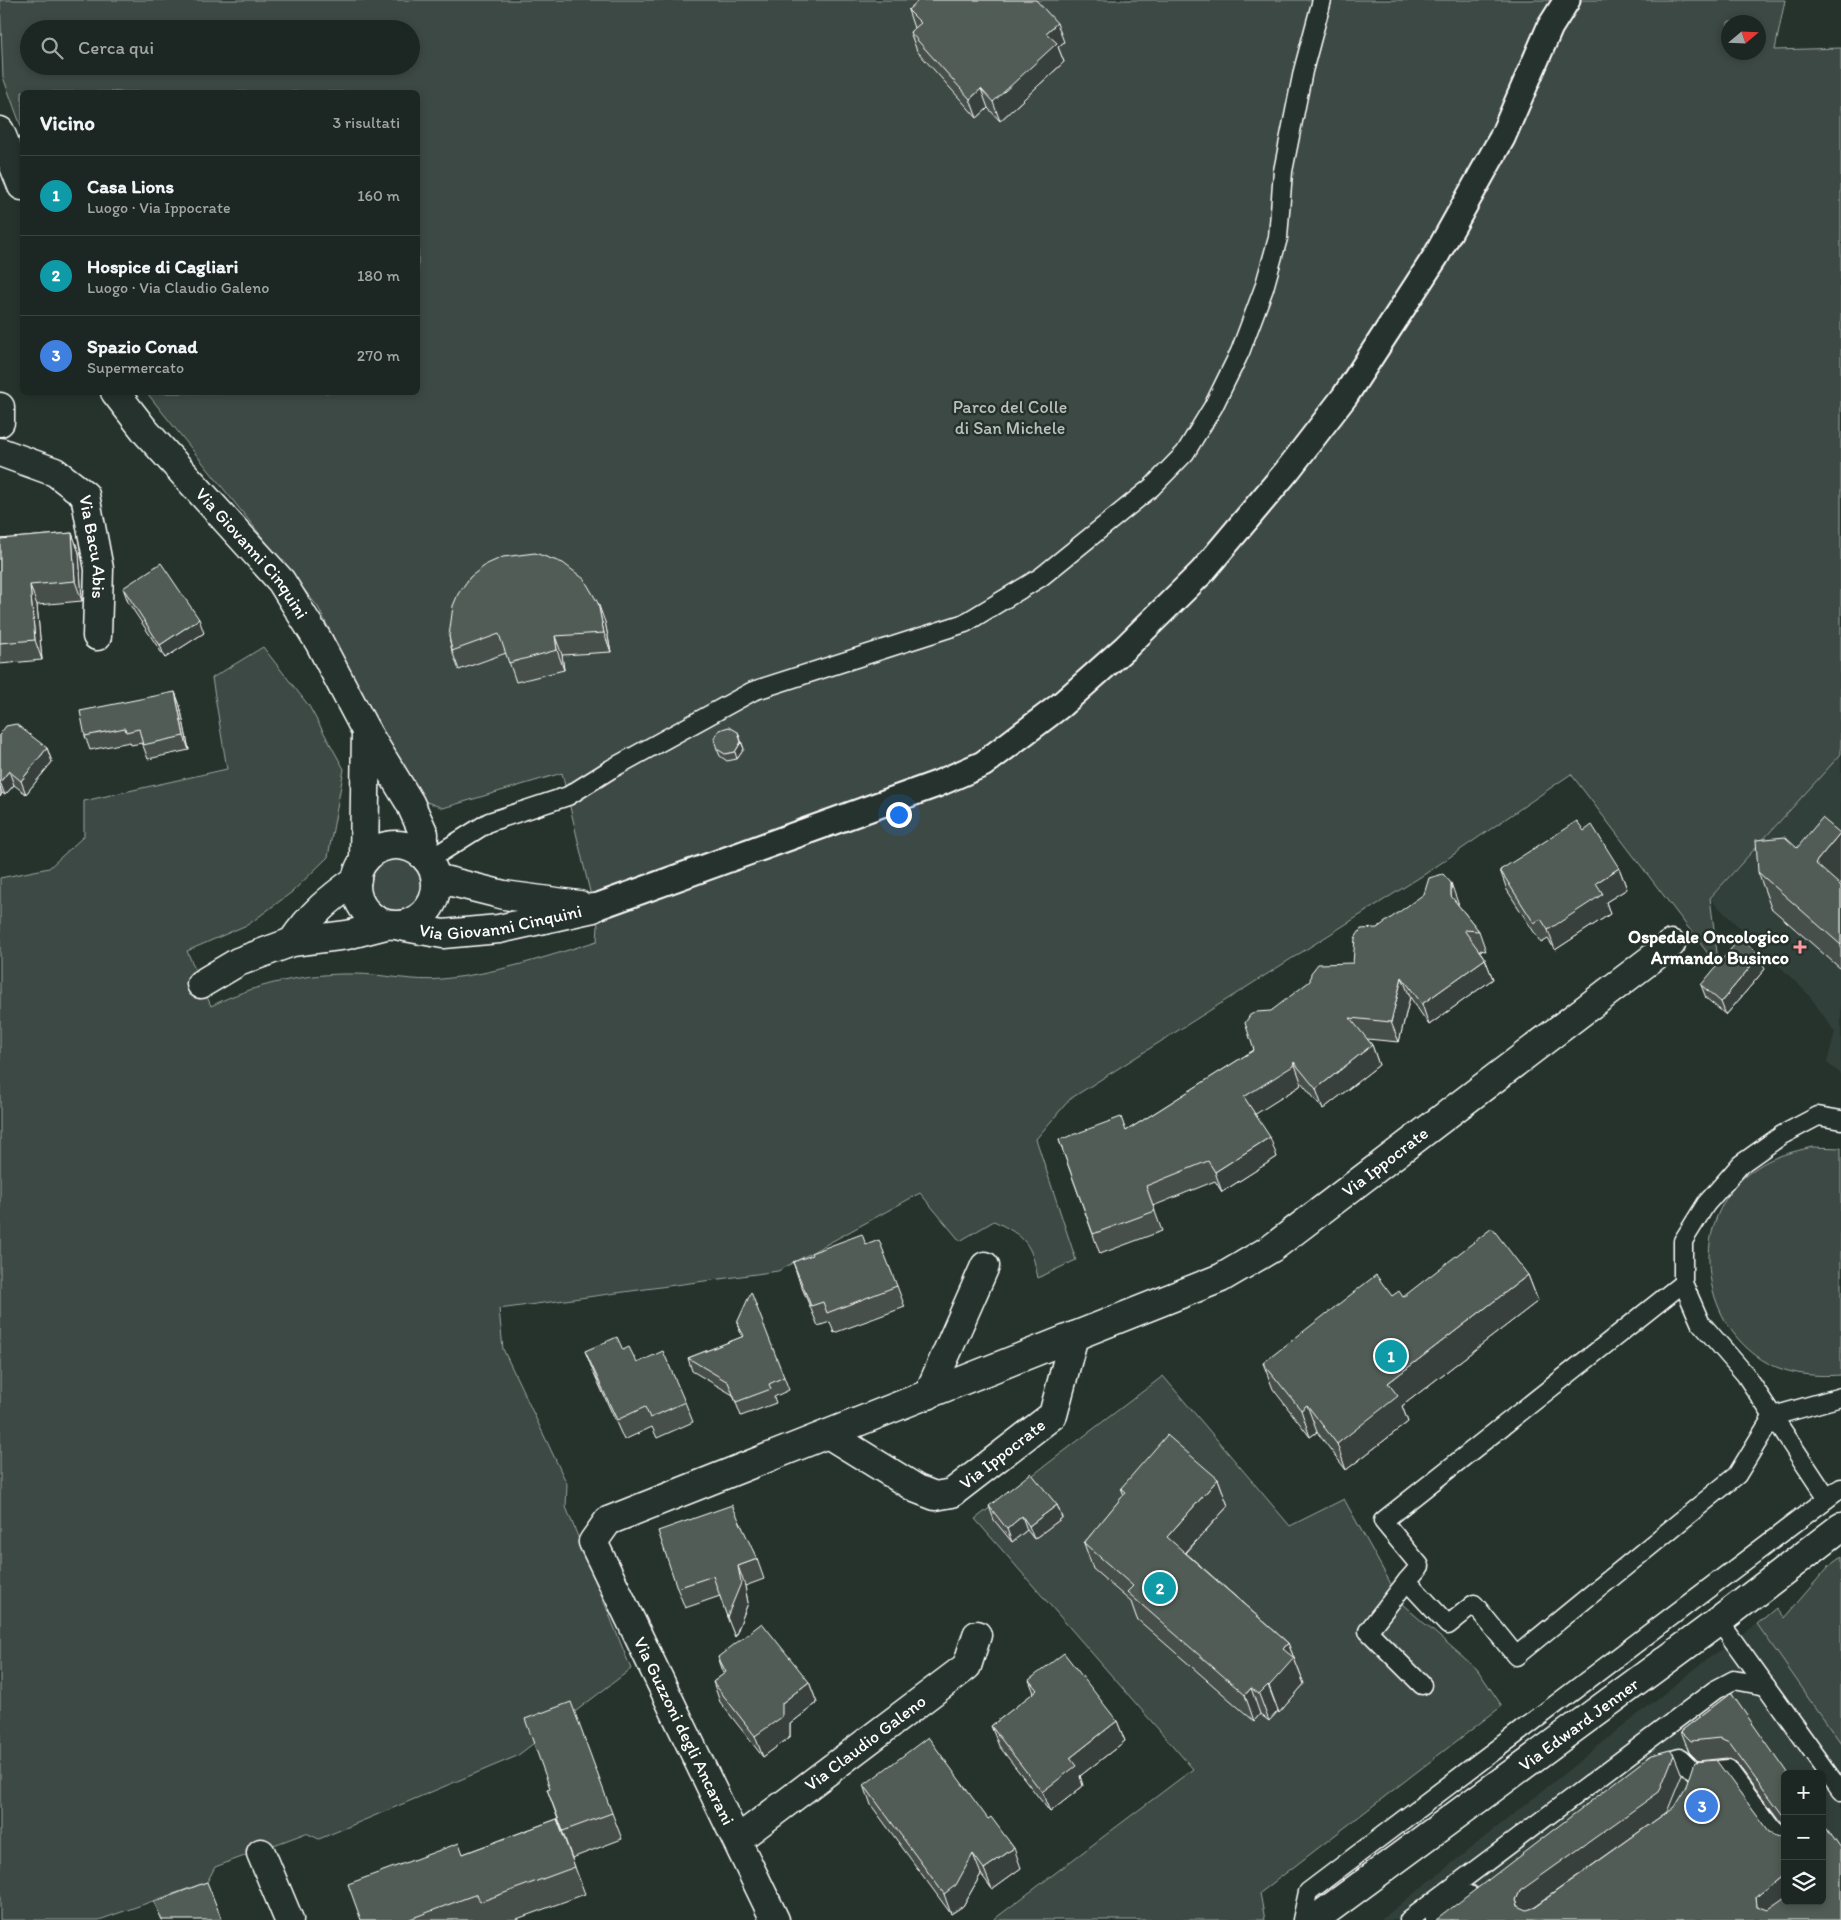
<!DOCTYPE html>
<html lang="it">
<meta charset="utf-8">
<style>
:root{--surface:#1c2622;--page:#252e2a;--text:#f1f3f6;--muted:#a0a5a5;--line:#3a4340;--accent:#2563eb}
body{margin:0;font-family:Itim,sans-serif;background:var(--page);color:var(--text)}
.controls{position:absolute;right:15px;bottom:15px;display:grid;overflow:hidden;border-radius:8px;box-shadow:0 2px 8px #0003}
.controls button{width:45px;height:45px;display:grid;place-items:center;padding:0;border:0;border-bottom:1px solid var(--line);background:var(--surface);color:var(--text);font:25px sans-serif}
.compass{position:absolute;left:1721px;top:15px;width:45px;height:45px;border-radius:50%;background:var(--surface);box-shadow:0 2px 8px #0003;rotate:71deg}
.you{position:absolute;left:898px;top:814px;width:18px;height:18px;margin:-12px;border:4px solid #fff;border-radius:50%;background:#1a73e8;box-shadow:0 0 0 8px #1a73e833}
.badge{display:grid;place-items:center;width:32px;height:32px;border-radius:50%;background:var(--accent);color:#fff;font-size:16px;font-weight:700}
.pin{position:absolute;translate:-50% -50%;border:2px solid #fff;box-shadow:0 1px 5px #0006}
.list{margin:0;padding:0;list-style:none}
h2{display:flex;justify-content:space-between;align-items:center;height:65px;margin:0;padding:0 20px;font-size:21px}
h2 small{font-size:16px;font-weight:400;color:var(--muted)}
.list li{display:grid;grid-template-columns:32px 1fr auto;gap:15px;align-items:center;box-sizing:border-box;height:80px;padding:0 20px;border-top:1px solid var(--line)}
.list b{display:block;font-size:19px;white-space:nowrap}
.list p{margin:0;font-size:16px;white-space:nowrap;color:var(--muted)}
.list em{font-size:16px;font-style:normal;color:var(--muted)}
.icon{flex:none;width:28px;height:28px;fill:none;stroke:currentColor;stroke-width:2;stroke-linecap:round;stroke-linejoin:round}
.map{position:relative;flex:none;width:1841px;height:1920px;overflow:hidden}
.search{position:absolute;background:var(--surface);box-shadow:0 2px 8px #0003;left:20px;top:20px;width:400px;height:55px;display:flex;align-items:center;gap:12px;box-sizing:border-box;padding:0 18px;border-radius:28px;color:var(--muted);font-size:19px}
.panel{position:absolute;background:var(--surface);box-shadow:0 2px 8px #0003;left:20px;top:90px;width:400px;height:305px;border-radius:8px}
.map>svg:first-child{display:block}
.built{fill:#333f3a;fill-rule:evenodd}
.green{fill:#3e4944;stroke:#9ea4a2;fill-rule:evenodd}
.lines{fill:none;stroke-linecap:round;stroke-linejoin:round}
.service-casing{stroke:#fff;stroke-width:21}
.pedestrian-casing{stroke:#fff;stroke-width:29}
.minor-casing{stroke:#fff;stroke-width:31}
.service{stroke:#26332d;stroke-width:18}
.pedestrian{stroke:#26332d;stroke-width:25}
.minor{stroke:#26332d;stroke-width:28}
.wall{fill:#464f4b;stroke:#fff}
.shaded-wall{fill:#39403d;stroke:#fff}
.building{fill:#515c57;stroke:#fff}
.poi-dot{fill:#ff9aa2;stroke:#26332d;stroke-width:2}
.labels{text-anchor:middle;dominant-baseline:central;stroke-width:5;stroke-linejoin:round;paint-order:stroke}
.park-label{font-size:18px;fill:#bbbfbe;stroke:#26332d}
.street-label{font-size:18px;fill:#fff;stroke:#26332d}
.poi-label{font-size:18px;font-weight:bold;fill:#fff;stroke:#26332d;text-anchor:end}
</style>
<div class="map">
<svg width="1841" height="1920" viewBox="0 0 1841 1920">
<rect width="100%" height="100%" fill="#26332d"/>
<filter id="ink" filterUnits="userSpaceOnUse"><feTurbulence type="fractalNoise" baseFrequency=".02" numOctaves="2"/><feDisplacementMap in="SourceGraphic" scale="10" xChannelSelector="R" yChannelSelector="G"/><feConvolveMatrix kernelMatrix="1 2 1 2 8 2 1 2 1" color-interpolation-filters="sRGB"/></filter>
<g filter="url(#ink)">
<g class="built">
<polygon points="1841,754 1841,1074 1827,1063 1835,1032 1809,995 1710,899"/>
<path d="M1757,1624L1841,1743V1920H1381L1701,1664ZM1785,1774H1822V1901H1785Z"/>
</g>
<g class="green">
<path d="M0,0H1785L1775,50L1841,48V754L1710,898L1719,968L1571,774L1425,874L1070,1099L1036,1139L1076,1260L1038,1278C1031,1243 1026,1237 994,1221L960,1241L920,1193L778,1271L499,1309L503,1349L567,1484L566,1507L631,1669L517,1756L319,1839L306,1833L215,1867L207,1882L99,1920H0V878L49,868L84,836V801L227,769L212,678L263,647L309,706L344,769L328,857L292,892L249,924L187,951L211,1006C254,984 307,973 355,974C383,974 414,982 442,979C496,974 546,957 597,941L598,926L562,773L443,808L424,801L402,773L318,607L147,393L418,392V92H22V129L3,77ZM1728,22H1758V52H1728ZM29,29H411V66H29Z"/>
<circle cx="396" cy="886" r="27"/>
<path d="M1812,1147L1841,1148V1375C1812,1377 1782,1374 1758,1357C1696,1313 1690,1212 1756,1168C1773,1156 1792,1152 1812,1147Z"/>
<polygon points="1163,1376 1290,1526 1344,1499 1402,1604 1477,1669 1502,1706 1260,1893 1265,1920 993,1920 1193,1769 975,1519"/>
<polygon points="1841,1557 1841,1743 1757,1624 1776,1608 1784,1618 1829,1566"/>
</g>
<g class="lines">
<defs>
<g id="service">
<polyline points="427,861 489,822 568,796 611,769 753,691 965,623 1041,577 1152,487 1185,453 1213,407 1240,352 1264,288 1278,238 1283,171 1303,71 1322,0"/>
<polyline points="1683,1283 1383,1521 1420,1566 1407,1581 1448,1625 1474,1604 1516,1656 1737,1475 1773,1416 1841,1397"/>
<polyline points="1827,1498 1745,1374 1700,1322 1683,1283 1683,1241 1706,1204 1741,1164 1782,1135 1818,1116 1841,1120"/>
<polyline points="1407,1581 1368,1631 1422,1685"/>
<polyline points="1719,1621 1841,1791"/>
<polyline points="1654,1765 1680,1758 1694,1772 1728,1769 1785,1846"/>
<polyline points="1302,1920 1308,1892 1841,1488"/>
<polyline points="1409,1920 1715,1690 1734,1680 1766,1686"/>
<polyline points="1435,1920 1469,1895"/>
</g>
<polyline id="pedestrian" points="593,908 937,784 983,764 1061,705 1126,647 1202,572 1287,471 1345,396 1436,256 1502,138 1550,27 1567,0"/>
<g id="minor">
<polyline points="0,131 22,186"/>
<path id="s1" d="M115,392L146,432L281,581L319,642L366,731L410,803L424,834L423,855"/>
<polyline points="0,407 0,422"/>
<path id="s2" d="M0,452L55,472L85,495L99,569L97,636"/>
<circle cx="396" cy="885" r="40"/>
<polyline points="364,860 366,731"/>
<polyline points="436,878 504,895 579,905"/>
<path id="s3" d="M400,926L443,934L499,929L593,908"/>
<path d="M292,942C311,914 329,899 357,879"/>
<polyline points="201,984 238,962 292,942 347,935 386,925"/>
<polyline points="928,1395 985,1266"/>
<path id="s4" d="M828,1434L917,1489L935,1496L952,1493L1053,1415L1074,1336"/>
<path id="s5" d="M737,1840L967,1666L977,1635"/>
<polyline points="261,1853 289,1920"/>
<path id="s6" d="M775,1920L593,1542L608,1521L1221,1278L1272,1248L1671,944"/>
<path id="s7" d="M1314,1920L1719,1621L1841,1527"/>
</g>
</defs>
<use href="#service" class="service-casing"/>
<use href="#pedestrian" class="pedestrian-casing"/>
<use href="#minor" class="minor-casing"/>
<use href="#service" class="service"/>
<use href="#pedestrian" class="pedestrian"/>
<use href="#minor" class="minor"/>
</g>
<g class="wall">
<polygon points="908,10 1064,42 1058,47 1064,62 1000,121 988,108 977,118 917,51 910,32 914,28"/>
<polygon points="72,533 79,553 82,601 37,605 42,660 0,664 0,539"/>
<polygon points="123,588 204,633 165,658 128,602"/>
<polygon points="605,622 611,652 562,655 564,670 516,682 506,653 459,670 452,651 449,636"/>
<polygon points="175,692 180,706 189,750 148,759 142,743 131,745 130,742 90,750 85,736"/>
<polygon points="738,732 744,749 737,759 727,761 720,756 717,749"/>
<polygon points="0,734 47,748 52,762 26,794 14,785 5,795 2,793 0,797"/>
<polygon points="1584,831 1619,868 1627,889 1606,902 1610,914 1555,950 1548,939 1541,943 1507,890 1500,870"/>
<polygon points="1797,848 1841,883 1839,885 1841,886 1841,969 1771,908 1758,872"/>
<polygon points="1458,903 1458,905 1479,931 1486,951 1479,950 1485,959 1493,979 1429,1025 1410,997 1399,1042 1367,1039 1372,1045 1379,1065 1323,1109 1301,1082 1300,1086 1255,1114 1277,1157 1222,1192 1215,1181 1153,1206 1162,1231 1100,1254 1059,1140 1126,1131 1254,1050 1271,1011 1353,963 1377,928"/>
<polygon points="1765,969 1726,1015 1706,998 1701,985"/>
<polygon points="866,1245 897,1286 905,1307 834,1333 830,1322 818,1326 800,1283 793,1262"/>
<polygon points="1528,1275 1538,1301 1402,1406 1408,1422 1346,1470 1317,1432 1310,1437 1273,1389 1263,1363 1392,1296 1403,1297"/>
<polygon points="737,1323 784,1377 789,1390 774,1397 776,1403 741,1416 733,1395 692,1371 688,1358 742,1337"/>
<polygon points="623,1350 637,1363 685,1402 693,1422 657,1438 652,1427 624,1440 593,1371 585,1351"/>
<polygon points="1218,1479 1228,1506 1186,1553 1288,1643 1304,1684 1279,1713 1278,1711 1269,1721 1260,1714 1254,1721 1137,1619 1131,1602 1093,1569 1084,1543 1124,1495 1121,1488"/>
<polygon points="1057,1505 1062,1518 1034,1539 1027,1530 1012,1542 994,1520 989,1506"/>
<polygon points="757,1559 764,1579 745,1586 748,1603 735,1637 720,1596 685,1608 677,1588"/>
<polygon points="718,1657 809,1682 817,1703 790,1724 790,1737 763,1757 720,1702 713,1682 724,1674"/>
<polygon points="1029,1680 1117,1721 1125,1741 1080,1776 1083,1786 1050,1812 999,1746 991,1726 1034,1693"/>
<polygon points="1731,1693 1785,1774 1785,1828 1736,1762 1727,1758 1698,1761 1689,1752 1681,1731"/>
<polygon points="864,1785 988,1819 1021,1868 992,1889 981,1874 963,1906 951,1914 871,1805"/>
<polygon points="547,1789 612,1813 622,1839 572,1858"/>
<polygon points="557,1819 585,1894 514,1920 361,1920 463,1854"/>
</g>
<g class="shaded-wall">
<polygon points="1057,23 1064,42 1058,47 1064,62 1000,121 993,102 1046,33"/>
<polygon points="981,89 988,108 977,118 970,99"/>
<polygon points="72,533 79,553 82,601 75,581"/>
<polygon points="30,585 37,605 42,660 35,640"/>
<polygon points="598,603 605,622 611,652 604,633"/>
<polygon points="199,619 204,633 165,658 160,645"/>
<polygon points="555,636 562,655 564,670 557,650"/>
<polygon points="175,692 180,706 189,750 184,736"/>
<polygon points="741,742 744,749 737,759 735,752"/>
<polygon points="47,748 52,762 26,794 21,781"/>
<polygon points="9,771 14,785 5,795 0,782"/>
<polygon points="0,787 2,793 0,797"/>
<polygon points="1840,833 1841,835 1841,883 1828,899 1815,863"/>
<polygon points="1619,868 1627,889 1606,902 1610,914 1555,950 1548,930 1596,883"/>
<polygon points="1451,883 1458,903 1458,916 1451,896"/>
<polygon points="1760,955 1765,969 1726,1015 1721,1002"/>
<polygon points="1485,959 1493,979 1429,1025 1422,1004"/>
<polygon points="1402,977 1410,997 1399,1042 1391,1022"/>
<polygon points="1372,1045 1379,1065 1323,1109 1316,1089"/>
<polygon points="1294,1062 1301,1082 1300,1086 1251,1117 1244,1097"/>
<polygon points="1270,1137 1277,1157 1222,1192 1215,1172"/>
<polygon points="1528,1275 1538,1301 1402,1406 1408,1422 1346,1470 1337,1444 1388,1383"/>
<polygon points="1307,1405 1317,1432 1310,1437 1301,1410"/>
<polygon points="1218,1479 1228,1506 1176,1563 1167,1537"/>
<polygon points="1057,1505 1062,1518 1034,1539 1029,1526"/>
<polygon points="1022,1516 1027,1530 1012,1542 1007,1529"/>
<polygon points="738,1566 745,1586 748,1603 735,1637 727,1617"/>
<polygon points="1288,1643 1304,1684 1279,1713 1269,1686 1283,1649"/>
<polygon points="809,1682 817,1703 790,1724 790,1737 763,1757 755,1736 782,1703"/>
<polygon points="1268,1685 1278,1711 1269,1721 1259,1694"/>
<polygon points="1251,1688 1260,1714 1254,1721 1245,1695"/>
<polygon points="1117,1721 1125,1741 1080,1776 1083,1786 1050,1812 1042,1792 1070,1758"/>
<polygon points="1674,1755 1682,1775 1667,1812 1528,1911 1524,1920 1516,1900 1520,1891"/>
<polygon points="1014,1848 1021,1868 992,1889 984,1869"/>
<polygon points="973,1854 981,1874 963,1906 951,1914 944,1894"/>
<polygon points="1785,1873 1785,1899 1763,1917 1757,1906 1756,1896"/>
</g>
<g class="building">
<polygon points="919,0 1036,0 1057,23 1046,33 1057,43 993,102 981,89 970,99 910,32 921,23 908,10"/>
<polygon points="72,533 75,581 30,585 35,640 0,643 0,539"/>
<polygon points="535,553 563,563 584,579 598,603 604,633 555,636 557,650 509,663 499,634 452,651 449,636 453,606 458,594 470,577 487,564 503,557"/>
<polygon points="161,563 199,619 160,645 123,588"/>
<polygon points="175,692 184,736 143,745 139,729 126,732 125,728 85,736 80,711"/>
<polygon points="16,724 47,748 21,781 9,771 0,782 0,734 6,726"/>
<polygon points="729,727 738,732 741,742 735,752 725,754 717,749 714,739 719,730"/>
<polygon points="1822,818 1840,833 1815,863 1841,886 1841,945 1758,872 1756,840 1785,837 1797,848"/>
<polygon points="1577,821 1584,831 1592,825 1619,868 1596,883 1603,894 1548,930 1541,919 1534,923 1500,870"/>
<polygon points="1443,874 1451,883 1451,896 1479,931 1464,930 1485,959 1422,1004 1402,977 1391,1022 1350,1018 1372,1045 1316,1089 1294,1062 1293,1066 1244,1097 1270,1137 1215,1172 1208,1161 1146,1186 1155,1211 1093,1234 1059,1140 1121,1117 1126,1131 1254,1050 1245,1023 1250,1015 1256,1012 1271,1011 1310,981 1311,973 1318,964 1353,963 1355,938 1361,929 1377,928 1424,894 1429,878"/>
<polygon points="1740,938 1760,955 1721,1002 1701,985"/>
<polygon points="1492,1228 1528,1275 1388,1383 1398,1396 1337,1444 1307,1405 1301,1410 1263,1363 1376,1275 1392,1296 1399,1291 1403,1297"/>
<polygon points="862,1234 866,1245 879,1240 897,1286 827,1313 823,1302 811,1306 793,1262 812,1255 811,1253"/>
<polygon points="751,1292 784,1377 769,1384 771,1389 736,1402 728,1382 688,1358 744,1336 737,1323"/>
<polygon points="617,1337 623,1350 629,1347 637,1363 663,1351 685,1402 650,1418 645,1407 617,1420 585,1351"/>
<polygon points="1167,1435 1218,1479 1167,1537 1288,1643 1283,1649 1294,1658 1269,1686 1268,1685 1259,1694 1251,1688 1245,1695 1127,1592 1133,1586 1084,1543 1126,1492 1121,1488"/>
<polygon points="1031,1473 1057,1505 1029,1526 1022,1516 1007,1529 989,1506"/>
<polygon points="732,1505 757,1559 738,1566 741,1583 727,1617 713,1576 677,1588 658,1531"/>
<polygon points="762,1623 809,1682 782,1703 782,1717 755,1736 713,1682 726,1672 718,1657"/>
<polygon points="1064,1653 1117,1721 1070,1758 1076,1766 1042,1792 991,1726 1037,1690 1029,1680"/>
<polygon points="1731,1693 1788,1774 1785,1774 1785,1818 1729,1742 1720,1738 1691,1741 1681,1731"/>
<polygon points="571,1702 612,1813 563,1831 547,1789 550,1788 525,1719"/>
<polygon points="928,1737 988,1819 991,1817 1014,1848 984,1869 973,1854 956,1885 944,1894 864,1785"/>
<polygon points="1670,1750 1674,1755 1659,1792 1520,1891 1516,1900 1518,1906 1527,1910 1533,1908 1674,1807 1685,1789 1694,1762 1716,1760 1769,1832 1778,1836 1784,1834 1785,1833 1785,1873 1756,1896 1757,1906 1768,1910 1785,1898 1785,1901 1822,1901 1822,1822 1841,1849 1841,1920 1436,1920 1651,1755"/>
<polygon points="557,1819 575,1867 480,1902 477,1894 407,1920 361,1920 348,1884 459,1843 463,1854"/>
<polygon points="207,1882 222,1920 162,1920 154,1902"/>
</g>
</g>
<path class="poi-dot" d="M1797.5 939.5h5v5h5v5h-5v5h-5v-5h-5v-5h5z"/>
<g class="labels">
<g class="park-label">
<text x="1010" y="407">Parco del Colle<tspan x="1010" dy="21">di San Michele</tspan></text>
</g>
<g class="street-label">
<text stroke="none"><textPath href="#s2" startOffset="149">Via Bacu Abis</textPath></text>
<text stroke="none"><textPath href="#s1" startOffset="212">Via Giovanni Cinquini</textPath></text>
<text stroke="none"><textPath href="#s3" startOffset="102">Via Giovanni Cinquini</textPath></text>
<text stroke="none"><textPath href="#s6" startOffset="1306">Via Ippocrate</textPath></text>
<text stroke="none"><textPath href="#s4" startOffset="205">Via Ippocrate</textPath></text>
<text stroke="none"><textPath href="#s7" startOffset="329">Via Edward Jenner</textPath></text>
<text transform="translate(684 1731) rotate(64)">Via Guzzoni degli Ancarani</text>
<text stroke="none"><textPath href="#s5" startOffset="161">Via Claudio Galeno</textPath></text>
</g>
<g class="poi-label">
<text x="1789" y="937">Ospedale Oncologico<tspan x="1789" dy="21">Armando Businco</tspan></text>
</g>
</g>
</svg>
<div class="controls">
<button>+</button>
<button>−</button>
<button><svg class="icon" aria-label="layers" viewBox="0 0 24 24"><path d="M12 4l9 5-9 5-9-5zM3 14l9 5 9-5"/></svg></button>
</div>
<svg class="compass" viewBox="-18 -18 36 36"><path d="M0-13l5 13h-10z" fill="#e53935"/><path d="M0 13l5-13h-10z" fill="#a0a5a5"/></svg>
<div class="you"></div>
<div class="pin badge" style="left:1391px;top:1356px;background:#0f9aa8">1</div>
<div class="pin badge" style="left:1160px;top:1588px;background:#0f9aa8">2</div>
<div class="pin badge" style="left:1702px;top:1806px;background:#3f7fe0">3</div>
<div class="search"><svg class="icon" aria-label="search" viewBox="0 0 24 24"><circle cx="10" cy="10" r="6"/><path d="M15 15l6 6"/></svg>Cerca qui</div>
<section class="panel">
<h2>Vicino<small>3 risultati</small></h2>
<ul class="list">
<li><span class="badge" style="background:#0f9aa8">1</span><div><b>Casa Lions</b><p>Luogo · Via Ippocrate</p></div><em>160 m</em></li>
<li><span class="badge" style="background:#0f9aa8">2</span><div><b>Hospice di Cagliari</b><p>Luogo · Via Claudio Galeno</p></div><em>180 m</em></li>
<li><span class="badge" style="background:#3f7fe0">3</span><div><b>Spazio Conad</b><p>Supermercato</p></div><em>270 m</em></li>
</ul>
</section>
</div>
